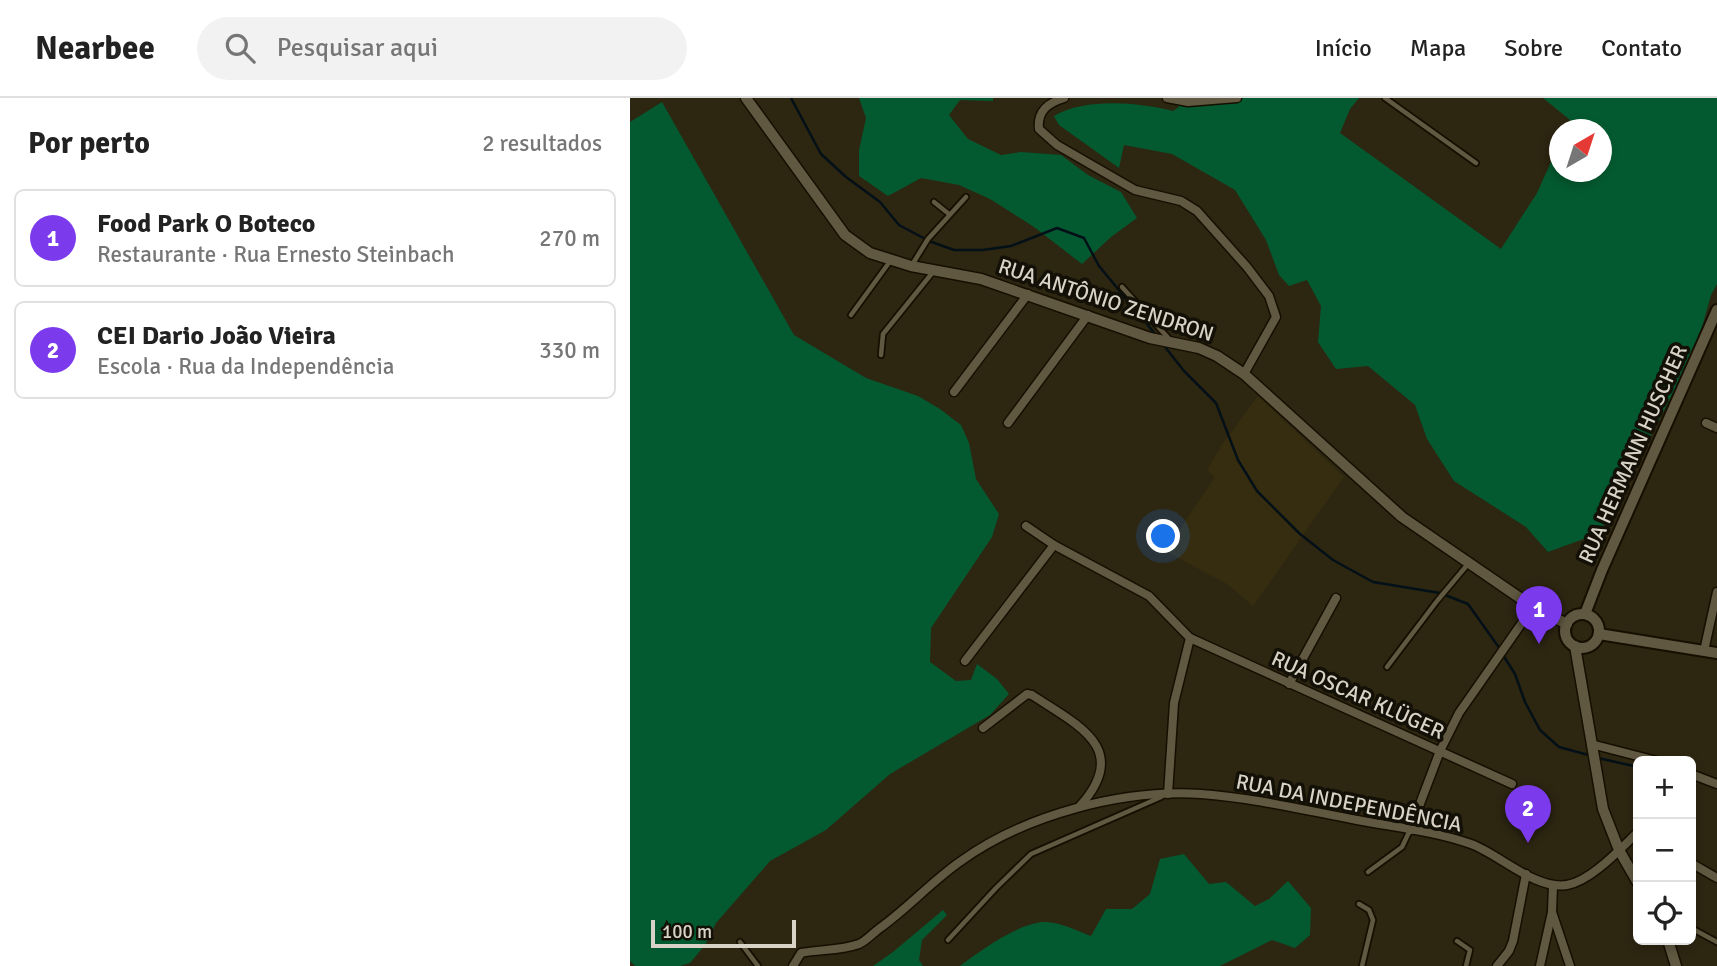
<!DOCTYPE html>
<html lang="pt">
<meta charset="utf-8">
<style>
:root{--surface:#fff;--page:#f2f2f2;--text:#222;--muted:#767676;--line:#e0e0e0;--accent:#7c3aed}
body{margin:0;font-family:Signika,sans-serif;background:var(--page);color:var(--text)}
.controls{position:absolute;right:21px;bottom:21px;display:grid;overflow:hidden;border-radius:10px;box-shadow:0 4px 10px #0003}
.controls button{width:63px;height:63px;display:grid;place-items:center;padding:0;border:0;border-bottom:2px solid var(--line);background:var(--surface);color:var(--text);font:35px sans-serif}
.compass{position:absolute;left:919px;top:21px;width:63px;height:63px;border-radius:50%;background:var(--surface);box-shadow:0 4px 10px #0003;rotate:39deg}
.scale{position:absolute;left:21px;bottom:18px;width:145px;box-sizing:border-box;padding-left:7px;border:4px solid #d8d3c6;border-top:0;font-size:19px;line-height:24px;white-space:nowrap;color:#d8d3c6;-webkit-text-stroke:5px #131007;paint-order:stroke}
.you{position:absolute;left:534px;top:439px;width:24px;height:24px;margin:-18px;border:5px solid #fff;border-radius:50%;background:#1a73e8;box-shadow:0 0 0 10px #1a73e833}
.badge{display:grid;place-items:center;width:46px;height:46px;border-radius:50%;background:var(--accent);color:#fff;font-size:23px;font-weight:700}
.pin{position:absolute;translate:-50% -58px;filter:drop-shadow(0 2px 4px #0008)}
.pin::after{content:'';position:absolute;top:37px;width:24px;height:21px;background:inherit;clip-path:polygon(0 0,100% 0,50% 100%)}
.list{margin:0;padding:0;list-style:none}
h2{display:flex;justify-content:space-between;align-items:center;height:91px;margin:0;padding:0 28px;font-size:30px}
h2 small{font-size:23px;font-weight:400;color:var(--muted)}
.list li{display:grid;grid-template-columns:46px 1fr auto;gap:21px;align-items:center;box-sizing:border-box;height:98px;margin:0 14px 14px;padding:0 14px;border:2px solid var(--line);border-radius:10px}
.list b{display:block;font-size:26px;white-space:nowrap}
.list p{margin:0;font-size:23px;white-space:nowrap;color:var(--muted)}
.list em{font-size:23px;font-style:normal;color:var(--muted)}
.icon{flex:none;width:38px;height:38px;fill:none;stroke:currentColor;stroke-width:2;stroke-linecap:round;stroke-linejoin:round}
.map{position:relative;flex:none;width:1087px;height:868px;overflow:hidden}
header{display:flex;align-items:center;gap:42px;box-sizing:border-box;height:98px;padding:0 35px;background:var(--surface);border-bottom:2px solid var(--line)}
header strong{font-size:33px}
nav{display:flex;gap:38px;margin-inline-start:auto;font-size:24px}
.search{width:490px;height:63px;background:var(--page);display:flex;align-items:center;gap:18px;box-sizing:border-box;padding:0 24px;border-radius:38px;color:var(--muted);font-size:26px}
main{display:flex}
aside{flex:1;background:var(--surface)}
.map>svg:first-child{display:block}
.built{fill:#362d10}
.green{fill:#045a30}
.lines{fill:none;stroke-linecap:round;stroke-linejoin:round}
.stream{stroke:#041017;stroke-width:2.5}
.service-casing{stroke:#160f00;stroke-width:8}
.minor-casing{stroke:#160f00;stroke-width:11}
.tertiary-casing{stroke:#160f00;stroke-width:13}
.secondary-casing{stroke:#160f00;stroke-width:14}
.service{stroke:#605841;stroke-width:4.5}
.minor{stroke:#605841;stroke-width:8}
.tertiary{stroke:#605841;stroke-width:10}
.secondary{stroke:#605841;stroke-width:10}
.labels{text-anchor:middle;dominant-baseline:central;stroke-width:7;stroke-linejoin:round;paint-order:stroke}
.street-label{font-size:21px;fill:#d8d3c6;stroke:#131007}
</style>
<header>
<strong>Nearbee</strong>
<div class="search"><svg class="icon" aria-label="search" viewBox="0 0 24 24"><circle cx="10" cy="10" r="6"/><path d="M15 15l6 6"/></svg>Pesquisar aqui</div>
<nav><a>Início</a><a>Mapa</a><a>Sobre</a><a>Contato</a></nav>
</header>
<main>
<aside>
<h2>Por perto<small>2 resultados</small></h2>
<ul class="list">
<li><span class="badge">1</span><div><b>Food Park O Boteco</b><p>Restaurante · Rua Ernesto Steinbach</p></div><em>270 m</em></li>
<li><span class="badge">2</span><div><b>CEI Dario João Vieira</b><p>Escola · Rua da Independência</p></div><em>330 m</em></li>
</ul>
</aside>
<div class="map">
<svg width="1087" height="868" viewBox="0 0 1087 868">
<rect width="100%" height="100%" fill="#2d2611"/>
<polygon class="built" points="628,298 714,379 623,508 597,486 535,453 585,379 577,372 593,345"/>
<g class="green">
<polygon points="229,0 363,0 363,3 330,2 319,17 338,41 371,57 391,54 431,57 458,77 491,94 507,120 481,139 452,166 404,129 360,101 329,87 291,80 258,98 229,78 229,52 236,20"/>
<path d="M542,0H729L720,11L710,35L871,151L907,95L929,46L930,74H972V32L936,31L940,22L913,0H1087V186L1081,197L1066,251L970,435L918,454L896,429L824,383L797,341L785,307L738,268L706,271L688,244L691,208L677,182L659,188L649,177L636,142L605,92L542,56L494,47L489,70L429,27L424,18C455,0 506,4 543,13L549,9Z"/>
<polygon points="32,4 164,237 236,280 288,298 310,311 331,327 339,345 346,381 369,416 362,439 301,530 300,564 326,583 341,582 347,566 367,581 379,596 360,617 260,676 196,732 140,763 86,825 75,847 60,865 50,868 5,868 0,863 0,24"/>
<path d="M554,756L579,786L596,784L625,808L639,801L658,783L681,810L680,837L665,850L642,842L590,868H330C350,853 387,826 413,824C429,823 447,833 461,838L476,811H502L520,796L530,761Z"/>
<polygon points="313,812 317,817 292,842 289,862 293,868 243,868 263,854"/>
</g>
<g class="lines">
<g class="stream">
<polyline points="161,0 191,56 216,79 250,104 269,127 299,143 324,152 353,152 381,148 427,130 454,140 469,168 526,237"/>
<polyline points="532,245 554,273 586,305 608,362 627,393 670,436 703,462 743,484 810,495 838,506 870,551"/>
<polyline points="873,557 885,576 895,604 910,632 929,649 962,658"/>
<polyline points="968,660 1008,669"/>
</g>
<defs>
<g id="service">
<polyline points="755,0 846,65"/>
<polyline points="304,104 319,116"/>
<polyline points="282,167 298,141 336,99"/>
<polyline points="492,189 541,243"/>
<polyline points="221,217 261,162"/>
<polyline points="251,257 253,236 303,174"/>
<polyline points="757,569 807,503 838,466"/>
<polyline points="738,774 772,749 780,732"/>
<polyline points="729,806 739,812 743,822 732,868"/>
<polyline points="1061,830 1087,844"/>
<polyline points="318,842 366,790 401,756 531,699"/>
<polyline points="827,843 840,852 836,868"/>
<polyline points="110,844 128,868"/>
</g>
<g id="minor">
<path d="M434,0C418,5 407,13 409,31L427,47L505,92L551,103L567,113L617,169L639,198L646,219L614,276"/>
<polyline points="537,0 558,4 607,0"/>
<polyline points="324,294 398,196"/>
<polyline points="378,325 458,217"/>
<polyline points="1076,325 1087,330"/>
<polyline points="396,428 424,447 519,498 560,540 882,686"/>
<polyline points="1074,553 1087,494"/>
<polyline points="335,563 424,447"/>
<polyline points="659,586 706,500"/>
<path d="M353,630L397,596L402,597C447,627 502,650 450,708"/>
<polyline points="961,646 1027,663"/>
<polyline points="1061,676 1087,686"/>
<polyline points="538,696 544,605 560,540"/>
<polyline points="780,732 810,653 829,615 903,509"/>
<polyline points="1061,765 1087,780"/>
<polyline points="923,787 922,814 940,868"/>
<path d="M163,868L171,855C190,851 210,853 229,846C236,843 243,835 250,830C278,810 302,783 331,763C395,717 492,691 571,696C625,700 674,712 727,722C764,729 805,733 841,746C869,756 905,792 937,787C961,783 990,751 1008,734"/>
<polyline points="867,868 879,853 883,843 896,776"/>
<polyline points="910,868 922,814"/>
</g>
<g id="tertiary">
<polyline points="116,0 215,137 240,155 281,168 351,181 520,240 569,250 587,258 614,276 772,419 903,509 937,526"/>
<polyline points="945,548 973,711 989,752 1008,785"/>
<polyline points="1038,842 1046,868"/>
</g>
<g id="secondary">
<polyline points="955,516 972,472 1087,212"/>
<circle cx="952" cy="533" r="17"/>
<polyline points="969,536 1087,555"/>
</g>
</defs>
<use href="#service" class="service-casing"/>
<use href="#minor" class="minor-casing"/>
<use href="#tertiary" class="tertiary-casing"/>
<use href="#secondary" class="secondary-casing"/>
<use href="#service" class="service"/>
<use href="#minor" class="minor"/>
<use href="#tertiary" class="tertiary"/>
<use href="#secondary" class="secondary"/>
</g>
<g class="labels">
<g class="street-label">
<text transform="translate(476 202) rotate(18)">RUA ANTÔNIO ZENDRON</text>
<text transform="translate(1003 356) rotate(-66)">RUA HERMANN HUSCHER</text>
<text transform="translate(728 597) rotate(24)">RUA OSCAR KLÜGER</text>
<text transform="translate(719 705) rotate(11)">RUA DA INDEPENDÊNCIA</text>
</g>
</g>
</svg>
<div class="controls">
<button>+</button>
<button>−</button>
<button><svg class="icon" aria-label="locate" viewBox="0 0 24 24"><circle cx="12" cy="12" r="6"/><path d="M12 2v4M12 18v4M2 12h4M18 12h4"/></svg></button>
</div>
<svg class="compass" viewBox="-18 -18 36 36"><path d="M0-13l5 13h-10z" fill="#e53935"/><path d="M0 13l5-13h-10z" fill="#767676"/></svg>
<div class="scale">100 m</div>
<div class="you"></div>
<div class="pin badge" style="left:909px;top:546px">1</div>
<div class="pin badge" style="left:898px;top:745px">2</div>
</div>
</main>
